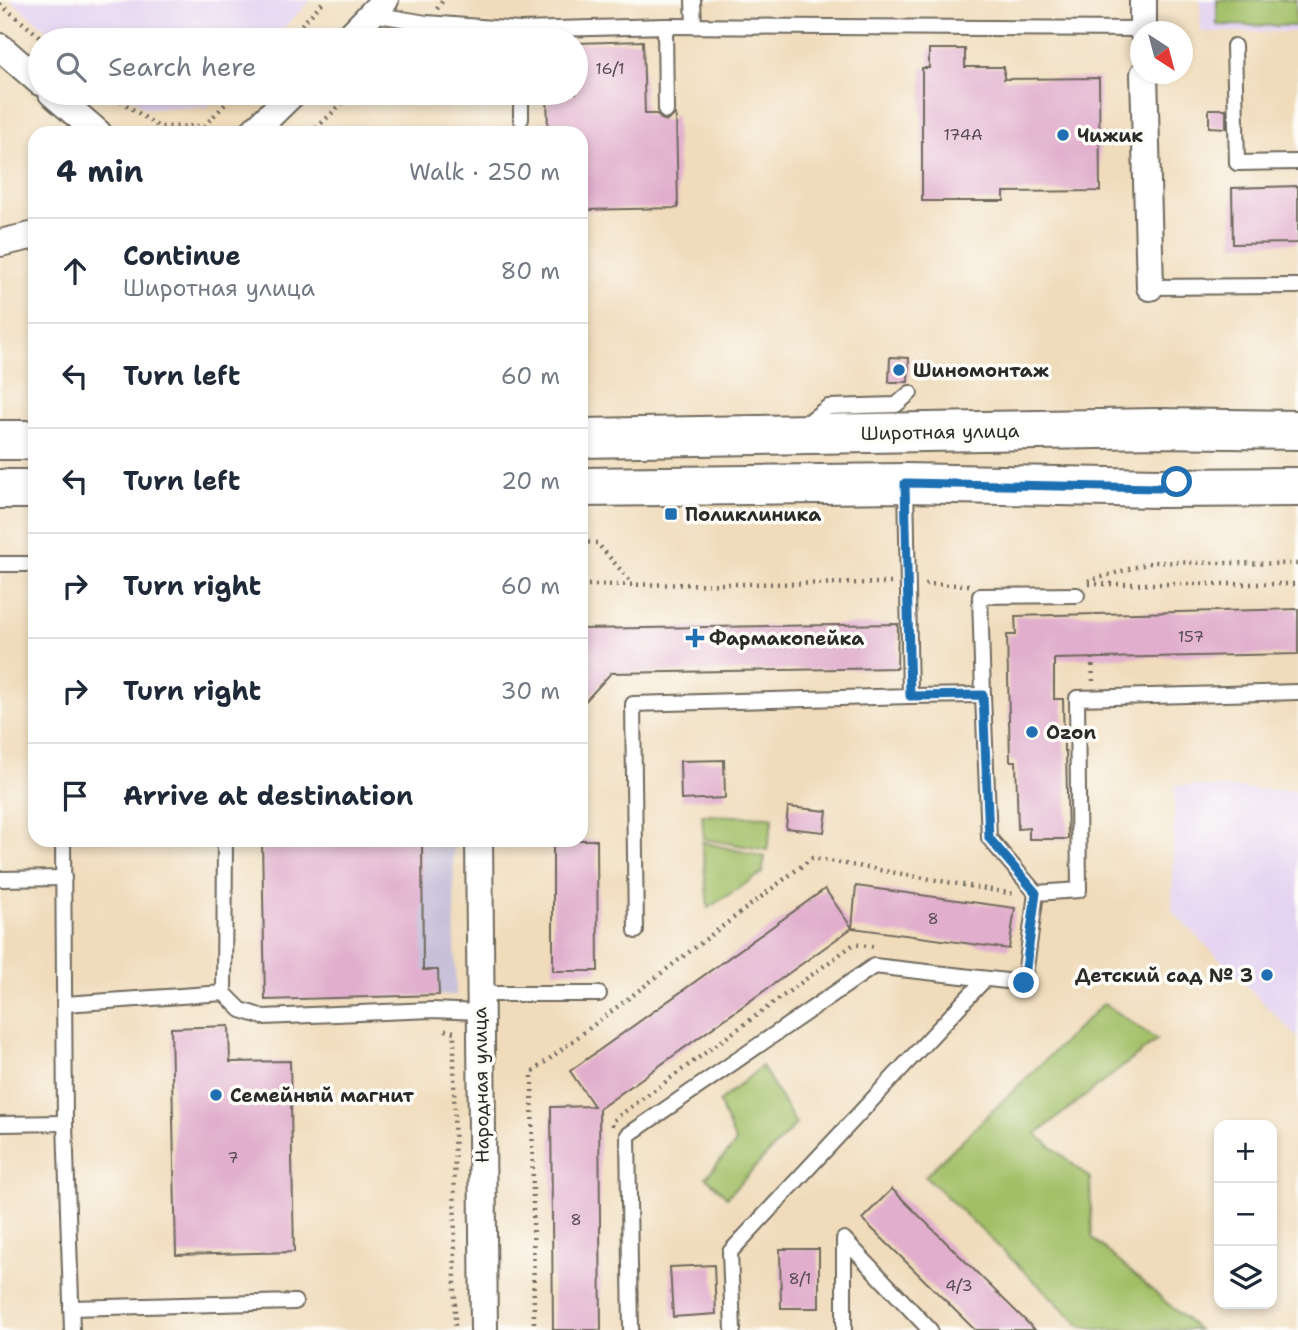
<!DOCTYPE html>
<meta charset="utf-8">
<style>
:root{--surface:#fff;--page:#f6f6f7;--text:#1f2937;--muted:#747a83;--line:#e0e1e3}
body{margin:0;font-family:"Shantell Sans",sans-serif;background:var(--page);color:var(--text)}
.controls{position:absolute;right:21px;bottom:21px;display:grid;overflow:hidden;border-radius:14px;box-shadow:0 4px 10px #0003}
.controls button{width:63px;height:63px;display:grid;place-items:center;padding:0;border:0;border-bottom:2px solid var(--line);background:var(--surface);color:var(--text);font:35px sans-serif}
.compass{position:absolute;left:1130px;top:21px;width:63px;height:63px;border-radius:50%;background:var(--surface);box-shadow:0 4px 10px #0003;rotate:144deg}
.stop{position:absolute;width:21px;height:21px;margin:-16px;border:5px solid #1f6fb2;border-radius:50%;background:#fff}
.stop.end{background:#1f6fb2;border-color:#fff;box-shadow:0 2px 7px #0008}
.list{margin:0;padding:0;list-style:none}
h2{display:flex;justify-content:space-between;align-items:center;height:91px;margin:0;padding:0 28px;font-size:30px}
h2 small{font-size:23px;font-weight:400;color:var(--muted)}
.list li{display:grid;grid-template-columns:46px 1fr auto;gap:21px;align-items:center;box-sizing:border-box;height:105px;padding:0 28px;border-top:2px solid var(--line)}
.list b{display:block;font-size:26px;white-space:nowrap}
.list p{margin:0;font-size:23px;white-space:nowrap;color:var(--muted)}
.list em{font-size:23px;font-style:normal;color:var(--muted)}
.icon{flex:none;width:38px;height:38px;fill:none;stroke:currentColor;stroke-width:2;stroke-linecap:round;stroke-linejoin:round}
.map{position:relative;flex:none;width:1298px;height:1330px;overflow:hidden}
.search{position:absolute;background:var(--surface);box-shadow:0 4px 10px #0003;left:28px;top:28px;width:560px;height:77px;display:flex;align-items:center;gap:18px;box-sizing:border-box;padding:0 24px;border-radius:38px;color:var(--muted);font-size:26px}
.panel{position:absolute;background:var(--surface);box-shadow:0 4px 10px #0003;left:28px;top:126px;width:560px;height:721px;border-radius:21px}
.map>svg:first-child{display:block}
.built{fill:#e4d3f1}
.industrial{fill:#c6c0d9}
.green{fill:#a2bf66;stroke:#667548;stroke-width:2}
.building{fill:#e1afcd}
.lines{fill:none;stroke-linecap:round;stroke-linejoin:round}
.service-casing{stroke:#70695d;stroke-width:18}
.minor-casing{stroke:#70695d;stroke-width:30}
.secondary-casing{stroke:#70695d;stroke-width:42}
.path{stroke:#70695d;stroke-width:4.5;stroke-dasharray:2 5;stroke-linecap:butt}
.service{stroke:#fff;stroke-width:14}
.minor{stroke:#fff;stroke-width:26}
.secondary{stroke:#fff;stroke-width:38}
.route{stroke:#1f6fb2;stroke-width:9}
.poi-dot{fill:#1f6fb2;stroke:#fdfcf7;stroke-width:2.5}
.labels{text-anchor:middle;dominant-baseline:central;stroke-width:7;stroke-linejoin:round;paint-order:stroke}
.number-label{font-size:16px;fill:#584c54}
.poi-label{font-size:19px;font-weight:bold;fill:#2b2b2b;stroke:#fdfcf7;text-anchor:start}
.street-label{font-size:19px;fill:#2b2b2b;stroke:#fdfcf7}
</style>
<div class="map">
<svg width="1298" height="1330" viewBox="0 0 1298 1330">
<rect width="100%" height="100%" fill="#fdfcf7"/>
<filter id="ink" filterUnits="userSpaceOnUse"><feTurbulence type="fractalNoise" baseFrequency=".0143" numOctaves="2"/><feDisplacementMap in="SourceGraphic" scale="14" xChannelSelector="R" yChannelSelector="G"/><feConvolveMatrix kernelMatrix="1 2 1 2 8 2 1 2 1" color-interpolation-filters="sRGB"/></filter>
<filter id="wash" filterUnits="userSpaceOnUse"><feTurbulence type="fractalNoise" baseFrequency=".00686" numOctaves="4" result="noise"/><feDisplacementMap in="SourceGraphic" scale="28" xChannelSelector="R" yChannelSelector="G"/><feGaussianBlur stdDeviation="1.57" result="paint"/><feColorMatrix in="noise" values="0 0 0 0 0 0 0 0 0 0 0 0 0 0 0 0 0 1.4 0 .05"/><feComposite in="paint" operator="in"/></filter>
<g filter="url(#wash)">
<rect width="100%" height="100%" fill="#f0dcbb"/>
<g class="built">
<polygon points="10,0 311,0 272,40 60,40"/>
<polygon points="1200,0 1298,0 1298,32 1201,32"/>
<polygon points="126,93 221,93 207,107 145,108"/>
<polygon points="1175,785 1298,791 1298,1038 1172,911"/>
</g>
<polygon class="industrial" points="262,840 453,840 456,995 265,1000"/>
<g class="green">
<polygon points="1217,0 1296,0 1296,26 1217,25"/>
<polygon points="702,815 773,817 767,850 704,839"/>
<polygon points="702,842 765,857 762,873 708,908"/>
<polygon points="1104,1003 1157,1040 1036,1134 1090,1178 1092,1238 1198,1330 1106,1330 1082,1327 925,1176"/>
<polygon points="762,1066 796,1124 727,1197 706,1177 736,1143 719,1102"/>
</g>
<g id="blocks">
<g class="building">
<polygon points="643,41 645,114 657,114 661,119 667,121 676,114 678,208 581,210 581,133 548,133 547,93 576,93 576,43"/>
<polygon points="929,49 965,49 965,67 1004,67 1004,79 1099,78 1100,191 1004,192 1004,201 922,201 922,68 929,68"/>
<polygon points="1209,109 1226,109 1226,128 1209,127"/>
<polygon points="1298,186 1298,243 1233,244 1232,188"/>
<polygon points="890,357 909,358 908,382 889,382"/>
<polygon points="1298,609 1298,654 1054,659 1054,699 1063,699 1064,751 1066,751 1068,839 1029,839 1029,828 1018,829 1016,761 1010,761 1007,635 1016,635 1015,616"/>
<polygon points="898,624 897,668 611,673 581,706 581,629"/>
<polygon points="724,760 725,798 681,800 680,761"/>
<polygon points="788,807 827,811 824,832 786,828"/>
<polygon points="262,840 422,840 423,970 438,970 439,995 265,1000"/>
<polygon points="553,840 597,840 598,971 553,971"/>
<polygon points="856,886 1015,908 1009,949 852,928"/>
<polygon points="825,889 852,928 599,1109 601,1330 553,1330 551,1107 594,1106 570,1071"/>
<polygon points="229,1026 230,1062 290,1061 294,1252 176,1255 171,1028"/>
<polygon points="892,1189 1035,1330 975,1330 898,1254 862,1219"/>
<polygon points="780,1249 819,1249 819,1308 781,1308"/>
<polygon points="714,1265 716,1314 673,1317 670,1267"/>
</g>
</g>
</g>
<g filter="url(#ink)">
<use href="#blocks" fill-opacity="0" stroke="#70695d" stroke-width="2"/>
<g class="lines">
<defs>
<g id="service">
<polyline points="693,0 694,25"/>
<polyline points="373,14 426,23 520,30 520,40"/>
<polyline points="665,26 1143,29"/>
<polyline points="520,30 665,26 666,111"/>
<polyline points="1234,46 1237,163 1298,162"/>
<polyline points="521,93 521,119"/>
<polyline points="1150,287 1298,286"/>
<polyline points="803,426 828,407 896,405 910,393"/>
<polyline points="0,564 35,564"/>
<polyline points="983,695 980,596 1077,595"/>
<polyline points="910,696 983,695 989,838 1036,893"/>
<polyline points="63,840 65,1123 72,1330"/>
<polyline points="0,879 64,878"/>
<polyline points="636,931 633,704 910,696 906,484"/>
<polyline points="224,993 241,1010 263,1017 432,1010 480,1012"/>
<polyline points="480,994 599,994"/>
<polyline points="65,1004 224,993 225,840"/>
<polyline points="0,1124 65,1123"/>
<polyline points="71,1308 295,1302"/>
<polyline points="631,1330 628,1135 874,966 1024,983 1036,893 1079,890 1077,698 1298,692"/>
<polyline points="733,1330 730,1252 985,979"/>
<polyline points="844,1330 844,1239 930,1330"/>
</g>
<g id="minor">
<polyline points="1143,0 1143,32"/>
<polyline points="346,40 385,0"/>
<polyline points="0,47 40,82"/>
<polyline points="1144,74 1150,287"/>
<polyline points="52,93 98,133"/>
<polyline points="252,133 293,93"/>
<polyline points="0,243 35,235"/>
<polyline points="479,840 484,1330"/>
</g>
<g id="secondary">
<polyline points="581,438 1158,428 1298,430"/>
<polyline points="0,440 35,440"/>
<polyline points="581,487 905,483 1159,488 1298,487"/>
<polyline points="0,489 35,489"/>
</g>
</defs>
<use href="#service" class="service-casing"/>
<use href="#minor" class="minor-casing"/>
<use href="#secondary" class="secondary-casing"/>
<g class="path">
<polyline points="0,4 44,40"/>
<polyline points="437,9 443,0"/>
<polyline points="287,40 325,0"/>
<polyline points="109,93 159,127 204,126 212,133"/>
<polyline points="204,126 236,93"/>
<polyline points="311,133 353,93"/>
<polyline points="581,542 597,543 632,583"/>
<polyline points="1088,581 1153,562 1298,564"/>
<polyline points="925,584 969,585"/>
<polyline points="1089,584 1298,584"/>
<polyline points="581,585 892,583"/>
<polyline points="1092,658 1093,682"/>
<polyline points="445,1030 454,1032 455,1330"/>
<polyline points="612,1126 612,1121 854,944 876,947"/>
<polyline points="534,1330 532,1072 812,858 1014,894"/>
</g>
<use href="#service" class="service"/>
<use href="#minor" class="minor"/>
<use href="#secondary" class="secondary"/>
</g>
</g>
<g class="lines" filter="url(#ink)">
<polyline class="route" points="1024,983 1036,893 989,838 983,695 910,696 905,483 1159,488 1177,482"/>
</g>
<g class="poi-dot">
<circle cx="1063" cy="135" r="7"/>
<circle cx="899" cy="370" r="7"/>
<rect x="664" y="507" width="14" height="14" rx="3.5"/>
<path d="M691.5 627.5h7v7h7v7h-7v7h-7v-7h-7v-7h7z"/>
<circle cx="1032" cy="732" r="7"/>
<circle cx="1267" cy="975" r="7"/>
<circle cx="216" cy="1095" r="7"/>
</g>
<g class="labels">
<g class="number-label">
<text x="610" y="68">16/1</text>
<text x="963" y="134">174А</text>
<text x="1191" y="636">157</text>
<text x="933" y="918">8</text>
<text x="233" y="1157">7</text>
<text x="576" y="1219">8</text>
<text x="800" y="1278">8/1</text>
<text x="959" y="1285">4/3</text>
</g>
<g class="poi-label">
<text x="1077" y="135">Чижик</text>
<text x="913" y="370">Шиномонтаж</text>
<text x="685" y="514">Поликлиника</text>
<text x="709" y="638">Фармакопейка</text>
<text x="1046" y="732">Ozon</text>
<text x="1253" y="975" text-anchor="end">Детский сад № 3</text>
<text x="230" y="1095">Семейный магнит</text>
</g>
<g class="street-label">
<text transform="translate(940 432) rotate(-1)">Широтная улица</text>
<text transform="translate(481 1085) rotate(-91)">Народная улица</text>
</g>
</g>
</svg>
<div class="controls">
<button>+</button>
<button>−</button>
<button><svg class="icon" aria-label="layers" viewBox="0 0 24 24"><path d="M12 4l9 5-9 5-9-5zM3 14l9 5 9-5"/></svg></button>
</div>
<svg class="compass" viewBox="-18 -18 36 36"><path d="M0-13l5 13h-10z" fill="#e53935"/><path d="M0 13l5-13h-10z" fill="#747a83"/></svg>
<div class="stop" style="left:1177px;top:482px"></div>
<div class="stop end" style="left:1024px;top:983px"></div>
<div class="search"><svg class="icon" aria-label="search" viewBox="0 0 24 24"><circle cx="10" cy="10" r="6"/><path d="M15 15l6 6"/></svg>Search here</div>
<section class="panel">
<h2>4 min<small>Walk · 250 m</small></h2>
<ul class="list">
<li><svg class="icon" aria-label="ahead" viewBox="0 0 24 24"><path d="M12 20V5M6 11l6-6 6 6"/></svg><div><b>Continue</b><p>Широтная улица</p></div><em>80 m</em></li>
<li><svg class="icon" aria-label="left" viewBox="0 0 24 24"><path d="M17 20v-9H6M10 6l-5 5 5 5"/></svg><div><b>Turn left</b></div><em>60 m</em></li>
<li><svg class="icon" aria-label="left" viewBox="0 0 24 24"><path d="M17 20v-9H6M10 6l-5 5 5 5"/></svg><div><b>Turn left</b></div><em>20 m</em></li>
<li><svg class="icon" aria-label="right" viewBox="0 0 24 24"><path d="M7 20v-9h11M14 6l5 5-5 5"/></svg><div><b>Turn right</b></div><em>60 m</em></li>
<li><svg class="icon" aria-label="right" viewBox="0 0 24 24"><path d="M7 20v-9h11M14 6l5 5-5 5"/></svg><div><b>Turn right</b></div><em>30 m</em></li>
<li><svg class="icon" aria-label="arrive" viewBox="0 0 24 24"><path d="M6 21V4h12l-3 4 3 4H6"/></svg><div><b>Arrive at destination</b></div></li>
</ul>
</section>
</div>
